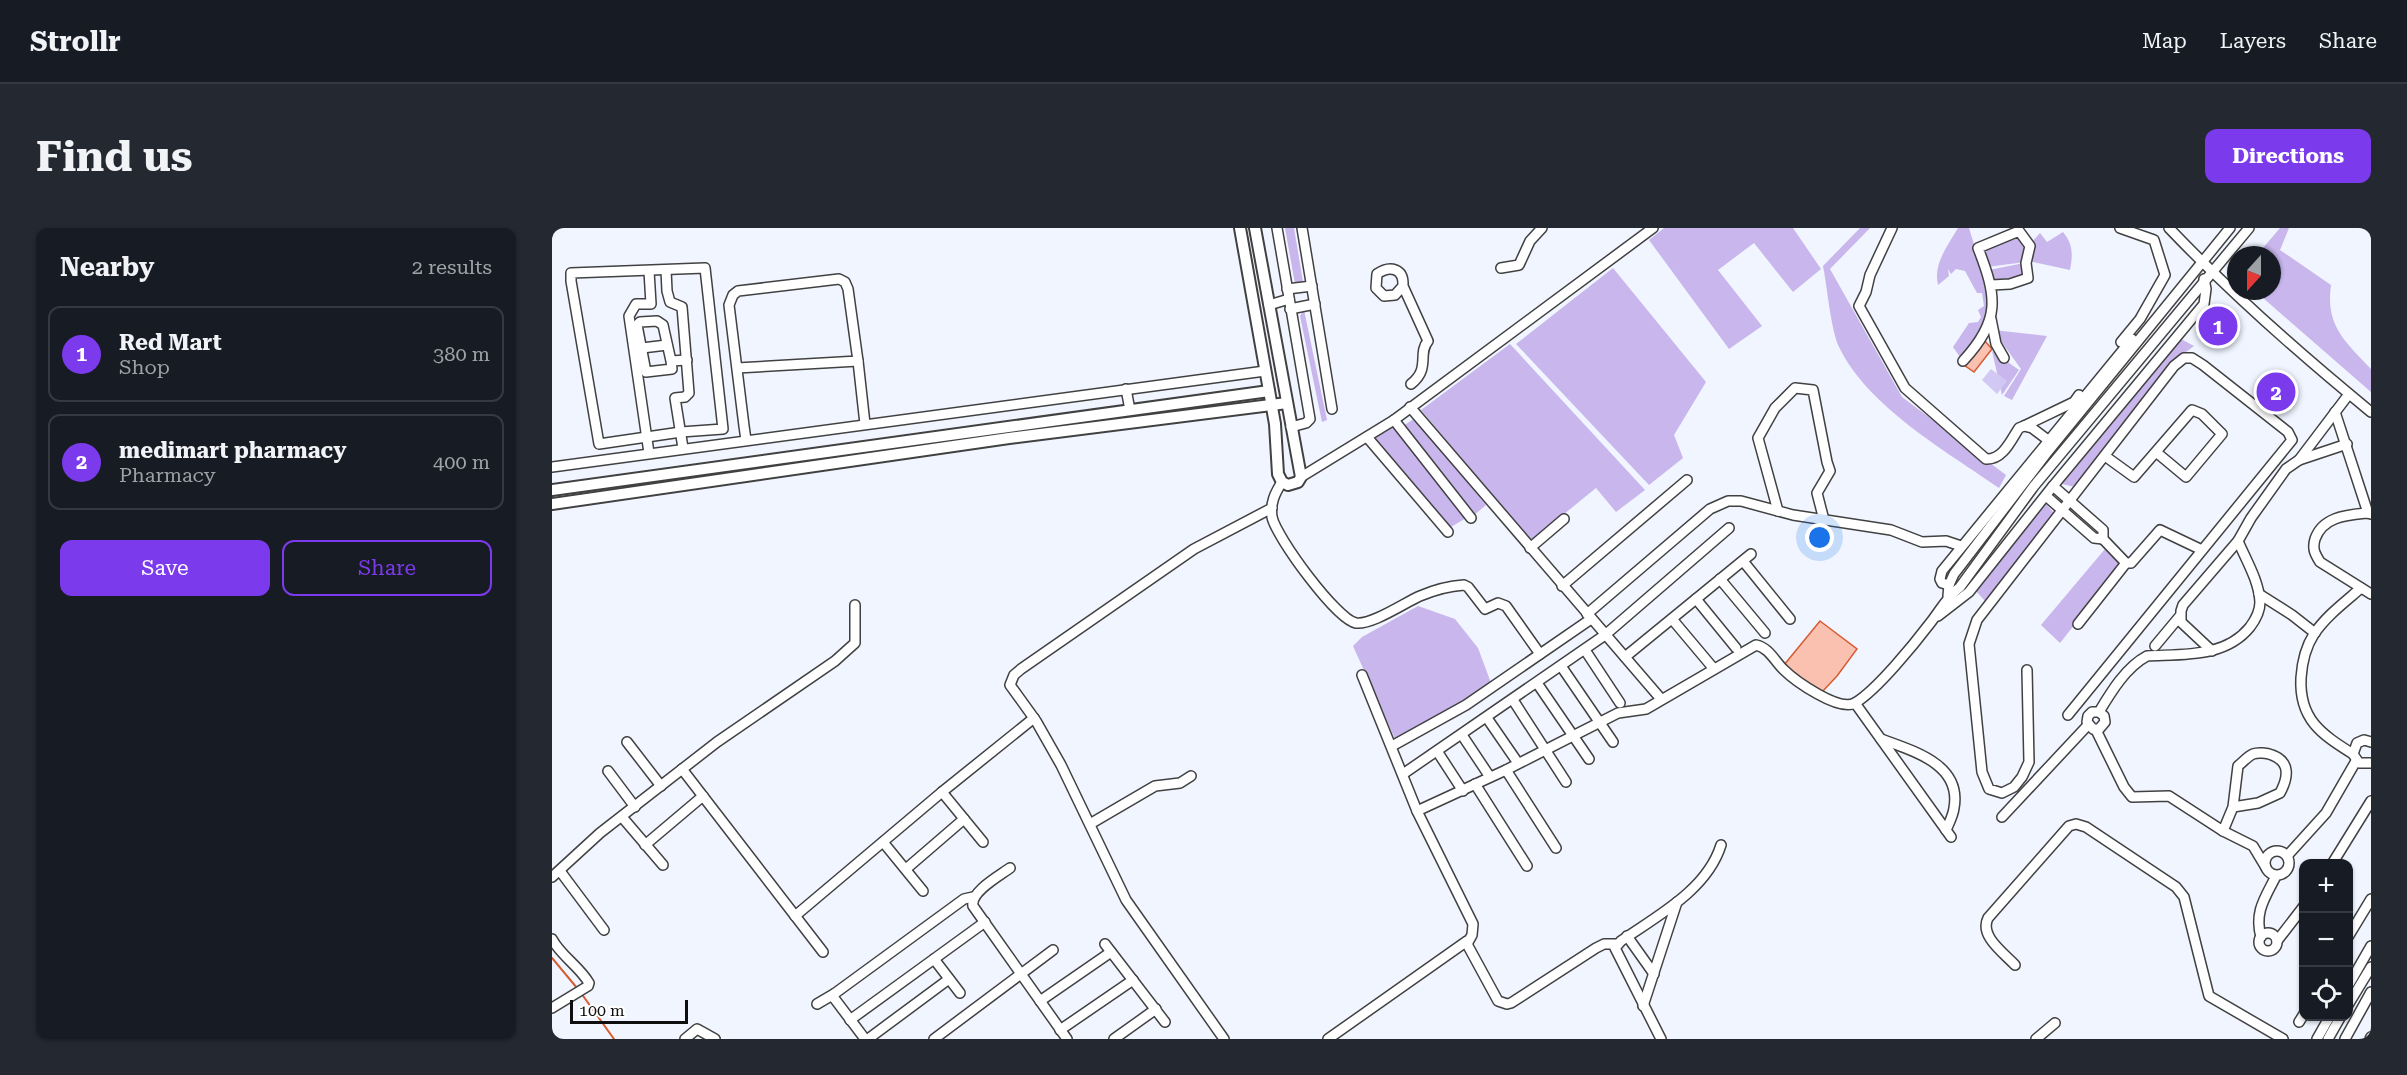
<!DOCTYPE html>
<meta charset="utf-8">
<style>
:root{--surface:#171b24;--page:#242831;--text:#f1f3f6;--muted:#9ea1a6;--line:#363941;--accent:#7c3aed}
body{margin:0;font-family:"Roboto Serif",serif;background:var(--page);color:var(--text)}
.controls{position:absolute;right:18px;bottom:18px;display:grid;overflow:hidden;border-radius:12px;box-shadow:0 2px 4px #0004}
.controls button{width:54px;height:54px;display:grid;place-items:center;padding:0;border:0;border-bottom:2px solid var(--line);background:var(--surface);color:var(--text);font:30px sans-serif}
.compass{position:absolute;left:1675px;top:18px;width:54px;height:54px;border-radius:50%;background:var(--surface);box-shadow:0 2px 4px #0004;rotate:201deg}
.scale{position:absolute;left:18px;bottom:15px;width:118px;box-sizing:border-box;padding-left:6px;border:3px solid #0e0e0e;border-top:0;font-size:16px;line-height:21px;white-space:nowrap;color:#0e0e0e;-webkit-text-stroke:4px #fff;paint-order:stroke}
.you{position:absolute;left:1268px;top:310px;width:21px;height:21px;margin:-15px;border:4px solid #fff;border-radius:50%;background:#1a73e8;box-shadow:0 0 0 9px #1a73e833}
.badge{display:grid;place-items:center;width:39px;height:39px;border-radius:50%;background:var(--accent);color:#fff;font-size:20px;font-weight:700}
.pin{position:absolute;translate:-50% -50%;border:3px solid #fff;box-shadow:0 2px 6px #0006}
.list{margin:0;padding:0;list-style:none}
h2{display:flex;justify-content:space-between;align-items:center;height:78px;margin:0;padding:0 24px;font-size:26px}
h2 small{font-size:20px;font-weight:400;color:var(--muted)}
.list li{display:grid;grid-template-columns:39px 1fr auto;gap:18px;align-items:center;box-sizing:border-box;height:96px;margin:0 12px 12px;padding:0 12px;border:2px solid var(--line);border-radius:12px}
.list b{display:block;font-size:22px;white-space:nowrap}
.list p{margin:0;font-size:20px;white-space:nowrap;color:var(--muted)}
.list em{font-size:20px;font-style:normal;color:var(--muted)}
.actions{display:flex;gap:12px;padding:18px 24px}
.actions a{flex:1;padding:14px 0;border:2px solid var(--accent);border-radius:12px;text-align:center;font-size:21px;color:var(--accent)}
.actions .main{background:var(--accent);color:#fff}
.icon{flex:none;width:33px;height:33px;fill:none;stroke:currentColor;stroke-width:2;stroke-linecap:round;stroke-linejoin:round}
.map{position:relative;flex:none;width:1819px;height:811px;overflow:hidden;border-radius:12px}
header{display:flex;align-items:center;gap:36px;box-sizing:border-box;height:84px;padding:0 30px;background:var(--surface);border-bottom:2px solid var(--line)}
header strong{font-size:28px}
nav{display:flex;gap:33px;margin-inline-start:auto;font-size:21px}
.intro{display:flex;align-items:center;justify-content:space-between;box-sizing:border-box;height:144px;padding:0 36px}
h1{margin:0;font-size:42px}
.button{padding:15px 27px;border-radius:12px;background:var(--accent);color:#fff;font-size:21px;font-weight:700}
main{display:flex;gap:36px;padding:0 36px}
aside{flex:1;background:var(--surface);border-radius:12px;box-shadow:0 2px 4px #0004}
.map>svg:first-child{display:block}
.green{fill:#c8b6ed}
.pitch{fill:#d1c9f3}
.water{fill:#fac1b1;stroke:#d65c32;stroke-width:1.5}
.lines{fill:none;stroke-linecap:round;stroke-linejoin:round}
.stream{stroke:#d65c32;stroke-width:2}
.minor-casing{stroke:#414141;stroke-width:12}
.tertiary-casing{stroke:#414141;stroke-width:14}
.minor{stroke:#fff;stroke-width:9}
.tertiary{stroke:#fff;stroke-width:10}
</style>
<header>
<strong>Strollr</strong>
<nav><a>Map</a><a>Layers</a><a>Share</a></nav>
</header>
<div class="intro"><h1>Find us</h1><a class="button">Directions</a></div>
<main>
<aside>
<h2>Nearby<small>2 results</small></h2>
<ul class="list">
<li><span class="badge">1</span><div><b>Red Mart</b><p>Shop</p></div><em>380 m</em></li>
<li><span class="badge">2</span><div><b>medimart pharmacy</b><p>Pharmacy</p></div><em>400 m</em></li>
</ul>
<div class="actions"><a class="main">Save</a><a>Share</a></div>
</aside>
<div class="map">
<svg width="1819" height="811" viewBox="0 0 1819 811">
<rect width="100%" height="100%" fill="#f0f5ff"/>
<g class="green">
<polygon points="733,0 742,0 751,54 743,56"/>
<polygon points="1112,0 1241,0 1269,41 1241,64 1202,15 1166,42 1210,98 1177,121 1097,12"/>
<path d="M1308,0H1318L1278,41L1350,169L1454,247L1447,260C1394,223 1316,179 1287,119C1279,102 1275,58 1271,38Z"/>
<path d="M1406,0H1417L1439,73L1430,104L1410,132L1401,119L1417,95L1426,94L1429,89L1426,82L1432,78L1430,65H1425L1413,43L1404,41L1399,46L1396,41L1397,48L1386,57C1381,36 1395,19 1406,0Z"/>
<path d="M1728,0H1737L1728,22L1779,57C1773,98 1794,114 1819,141V164L1703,63H1720V27H1705Z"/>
<polygon points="1468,4 1476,20 1473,34 1435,39 1427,21"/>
<path d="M1511,4C1521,16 1521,27 1518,42L1477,33L1480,14L1488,5L1495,14Z"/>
<polygon points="1472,35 1475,49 1460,54 1440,54 1437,42"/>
<polygon points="1061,40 1154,154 1122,207 1131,230 1097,257 964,116"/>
<polygon points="752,82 775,192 770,194 748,88"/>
<polygon points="1441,102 1495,108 1460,172 1452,168 1469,141"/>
<polygon points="1629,111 1642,118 1623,132 1523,259 1510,256"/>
<polygon points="958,116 1093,262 1064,284 1044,260 979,313 869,182"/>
<polygon points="1440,123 1467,142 1450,167"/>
<polygon points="863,190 934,277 921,288 851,198"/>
<polygon points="840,196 914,290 899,299 893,296 822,210"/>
<polygon points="1494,276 1502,285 1433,373 1424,363"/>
<polygon points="1553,321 1571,335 1508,415 1489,397"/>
<polygon points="866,378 903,391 926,420 939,455 844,513 801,418 810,409"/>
</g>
<polygon class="pitch" points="1439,141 1455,153 1445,166 1430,152"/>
<g class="water">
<polygon points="1432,112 1440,121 1422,144 1412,137"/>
<polygon points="1268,393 1305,421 1285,448 1270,464 1264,464 1232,437"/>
</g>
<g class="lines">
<g class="stream">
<polyline points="0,730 25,760"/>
<polyline points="29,765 62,811"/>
</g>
<defs>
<g id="minor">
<polyline points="725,0 758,191 754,195 739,199"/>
<polyline points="750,0 780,181"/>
<path d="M1340,0L1318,47L1314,64L1307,78L1353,160L1434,231C1451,232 1459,212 1467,200L1472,198L1480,200L1496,212"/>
<polyline points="1568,0 1602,12 1613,47 1588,91 1569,114"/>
<path d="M1617,0C1680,66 1748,126 1819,184"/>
<polygon points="153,40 171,201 129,204 47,216 19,53 19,45"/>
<polyline points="949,40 967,37 978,13 990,0"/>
<polyline points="114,42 115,63 118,74 130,79 137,165 133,169 123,170 131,220"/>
<path d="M851,58L843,67L832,68L824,60L825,46C838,37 852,40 851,58L876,113C865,126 879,140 859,156"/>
<polyline points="735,61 760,58"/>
<polyline points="717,77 737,71"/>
<polyline points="738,81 763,76"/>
<polyline points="1439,91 1444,116 1452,130"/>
<polyline points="90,120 115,117"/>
<polyline points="119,133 111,97 105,93 88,94 85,97 94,144 120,141 119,133 135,132"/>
<polyline points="306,133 313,196"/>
<path d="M1411,133C1449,92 1445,69 1426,20L1467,3L1478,18L1474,35L1476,50L1458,56L1440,57"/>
<polyline points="185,140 306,133 296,61 293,54 287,51 186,63 181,67 177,77 192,198 194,212"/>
<polyline points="574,161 578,182"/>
<polyline points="858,179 1109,471"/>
<polyline points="1783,184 1816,285 1819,286"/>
<polyline points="842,192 919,290"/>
<polyline points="1472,198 1522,174 1527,167"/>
<polyline points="815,209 896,304"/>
<polyline points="97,225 77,88 84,76 99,76 97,43"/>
<polyline points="1553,228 1582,249 1640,182 1650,186 1670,206 1634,249 1604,224"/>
<polyline points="1747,232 1797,166"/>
<polyline points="0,239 713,143"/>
<polyline points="749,249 842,192 1101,0"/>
<path d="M730,254C723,265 718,275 720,289C724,309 785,392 804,395C820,397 852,375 868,368C882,362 897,358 912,357L916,359L933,381L946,375L954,378L988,426"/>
<polyline points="1501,258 1551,302 1551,311 1574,335 1579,335 1608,302 1650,322"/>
<polyline points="1494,268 1542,310 1551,311"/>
<polyline points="1226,283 1206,210 1223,180 1243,160 1261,162 1275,234 1278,243 1265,265 1272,292"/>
<path d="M1816,285C1796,287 1771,288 1763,311C1760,321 1763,326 1768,334L1819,366"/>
<polyline points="978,320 1012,291"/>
<polyline points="1191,333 1238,391"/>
<polyline points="1168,351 1213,405"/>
<polyline points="1397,357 1390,355 1388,351 1390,343 1580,111"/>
<polyline points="1010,358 1135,252"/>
<polyline points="1707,366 1740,387 1763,405"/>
<polyline points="1396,368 1397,357 1402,346 1494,226 1678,0"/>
<polyline points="1144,371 1184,420"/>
<polyline points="1035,386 1158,281 1176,273 1189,273 1241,287 1339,302 1370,314 1394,313 1409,318"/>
<polyline points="1386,388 1417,364 1501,258 1652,76 1654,61 1652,51"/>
<polyline points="1120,391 1162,441"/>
<polyline points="1526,396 1574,335"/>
<polyline points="1603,418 1628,388"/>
<polyline points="1033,422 1068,475"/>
<polyline points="1660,423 1629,394 1629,383 1631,377 1686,313 1699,290 1734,241 1747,232 1795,216"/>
<polyline points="1073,429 1199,326"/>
<polyline points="1009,438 1061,514"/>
<polyline points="1475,442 1477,534 1470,549 1462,559 1450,565 1437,561 1430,544 1417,416 1425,392 1622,138 1632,130 1640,130 1651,137 1736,204 1740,212 1516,487"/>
<polyline points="810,447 865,583 921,696 920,707 915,716 946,773 955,776 959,775 1044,720 1052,716 1064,716"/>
<polyline points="985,455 1037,531"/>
<polyline points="961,472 1014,554"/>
<polyline points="1303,475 1399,609"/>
<path d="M1547,484L1552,488L1553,494L1547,501H1541L1535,494L1536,488L1540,484H1547C1559,464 1574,439 1595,428C1631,426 1673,430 1698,399C1704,391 1708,384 1708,374C1707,353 1694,332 1686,313"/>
<polyline points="935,490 966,535"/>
<polyline points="1544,502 1572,559 1580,569 1617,568 1671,603 1701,618 1713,638"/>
<polyline points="910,507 938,549"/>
<path d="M1329,511C1361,523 1410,536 1402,580C1401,588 1397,595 1394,602"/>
<polyline points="75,514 109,558"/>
<polyline points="1819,514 1812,512 1805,515 1801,526 1807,535 1819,535"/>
<polyline points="840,518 914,477 1039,391"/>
<polyline points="885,523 911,563"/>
<path d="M1801,526C1769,506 1747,491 1749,450C1750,434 1753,420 1762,406C1774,388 1793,374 1809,360"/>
<polyline points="130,541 271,724"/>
<polyline points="954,542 1004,620"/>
<polyline points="56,543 83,579"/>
<polyline points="851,546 1053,407 1177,300"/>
<polyline points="923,556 975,638"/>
<polyline points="390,564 431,614"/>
<path d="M865,583L954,542L1066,485L1094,481L1204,417C1217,420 1222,432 1231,441C1243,453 1287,484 1303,475C1325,462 1363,415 1379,394C1389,381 1395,369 1408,359L1482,258L1697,0"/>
<polyline points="70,589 111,637"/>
<polyline points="1450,589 1536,497"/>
<polyline points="538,596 603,558 628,555 639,548"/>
<path d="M1671,603L1681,579L1686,538C1691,534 1696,528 1701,526C1706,524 1715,525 1720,527C1739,534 1736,550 1728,565L1706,575L1681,579"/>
<polyline points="331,614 371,663"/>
<polyline points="93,617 151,568"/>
<circle cx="1725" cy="635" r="12"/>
<polyline points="1735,628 1774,585 1804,533"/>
<polyline points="1780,636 1819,573"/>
<path d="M458,640C447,648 418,664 421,678L515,811"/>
<polyline points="354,641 412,591"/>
<polyline points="8,643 52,702"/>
<polyline points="0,649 48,605 165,514 283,433 303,415 303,377"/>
<polyline points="243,688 390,564 482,490"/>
<circle cx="1716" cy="714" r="9"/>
<polyline points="1075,708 1102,746"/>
<path d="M1709,709C1702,684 1713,670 1724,648"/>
<polyline points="1796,709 1819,671"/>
<path d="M0,711C9,728 27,738 37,755L36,758L0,780"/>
<polyline points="1725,713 1752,678"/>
<polyline points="553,716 613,794"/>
<polyline points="382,731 408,765"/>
<path d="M1463,737C1452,725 1427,708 1436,690L1517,598L1524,596L1534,599L1624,659L1632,669L1657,768L1731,811"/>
<polyline points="1796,758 1819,718"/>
<polyline points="488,773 559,724"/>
<polyline points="265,776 282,766"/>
<polyline points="1796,777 1819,739"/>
<polyline points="1091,778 1125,674"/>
<polyline points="298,792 433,694"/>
<polyline points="1747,794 1752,786"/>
<polyline points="508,802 581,752"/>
<polyline points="133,811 145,801 163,811"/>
<polyline points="313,811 282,770 282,766 412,671 421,669"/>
<polyline points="316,811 397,751"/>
<polyline points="382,811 501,722"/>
<polyline points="562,811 604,781"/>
<polyline points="672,811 574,672 509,537 484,493 458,457 462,447 469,441 642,321 720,280"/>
<polyline points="776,811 915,713"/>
<path d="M1109,811L1063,720L1069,713C1105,688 1155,662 1169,617"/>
<polyline points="1484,811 1503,795"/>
<polyline points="1765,811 1778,788"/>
<polyline points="1776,811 1789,788"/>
<polyline points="1793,811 1819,764"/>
<polyline points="1818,811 1819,809"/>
</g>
<g id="tertiary">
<polyline points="688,0 723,196 726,246 730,254 736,257 746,254 749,249 703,0"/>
<polyline points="0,262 717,163"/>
<polyline points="0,276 457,210 735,175"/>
</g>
</defs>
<use href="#minor" class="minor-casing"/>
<use href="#tertiary" class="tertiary-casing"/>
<use href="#minor" class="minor"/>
<use href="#tertiary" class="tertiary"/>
</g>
</svg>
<div class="controls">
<button>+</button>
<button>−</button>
<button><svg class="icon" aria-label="locate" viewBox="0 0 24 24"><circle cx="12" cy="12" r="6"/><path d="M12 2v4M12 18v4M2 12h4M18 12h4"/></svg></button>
</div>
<svg class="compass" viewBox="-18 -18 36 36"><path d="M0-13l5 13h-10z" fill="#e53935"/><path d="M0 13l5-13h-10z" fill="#9ea1a6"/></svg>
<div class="scale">100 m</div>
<div class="you"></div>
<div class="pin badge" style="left:1666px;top:98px">1</div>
<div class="pin badge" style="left:1724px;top:164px">2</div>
</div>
</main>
